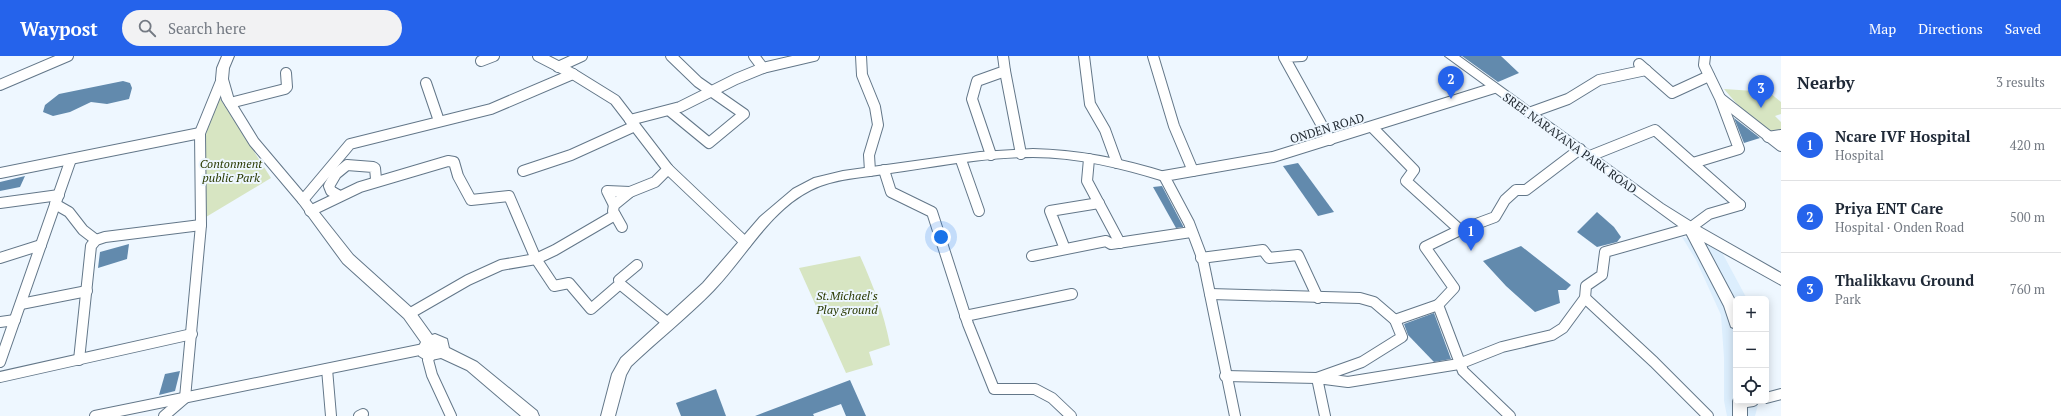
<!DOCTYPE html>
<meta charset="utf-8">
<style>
:root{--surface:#fff;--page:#f2f2f3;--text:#1f2937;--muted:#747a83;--line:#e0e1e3;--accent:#2563eb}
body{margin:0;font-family:"PT Serif",serif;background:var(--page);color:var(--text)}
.controls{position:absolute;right:12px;bottom:12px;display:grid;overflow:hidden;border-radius:6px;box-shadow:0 2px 10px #0003}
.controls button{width:36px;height:36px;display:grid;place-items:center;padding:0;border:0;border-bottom:1px solid var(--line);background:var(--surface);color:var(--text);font:20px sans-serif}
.you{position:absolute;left:941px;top:181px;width:14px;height:14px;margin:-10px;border:3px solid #fff;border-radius:50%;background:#1a73e8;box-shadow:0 0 0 6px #1a73e833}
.badge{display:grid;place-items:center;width:26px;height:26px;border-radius:50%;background:var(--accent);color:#fff;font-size:13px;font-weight:700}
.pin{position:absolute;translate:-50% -33px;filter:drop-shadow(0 1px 2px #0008)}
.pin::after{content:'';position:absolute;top:21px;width:14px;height:12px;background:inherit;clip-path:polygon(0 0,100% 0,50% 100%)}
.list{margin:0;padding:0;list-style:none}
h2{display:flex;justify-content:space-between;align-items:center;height:52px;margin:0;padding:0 16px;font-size:17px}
h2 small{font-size:13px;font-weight:400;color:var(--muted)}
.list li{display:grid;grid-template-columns:26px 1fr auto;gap:12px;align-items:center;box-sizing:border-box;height:72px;padding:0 16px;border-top:1px solid var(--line)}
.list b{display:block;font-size:15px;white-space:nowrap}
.list p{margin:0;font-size:13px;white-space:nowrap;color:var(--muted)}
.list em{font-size:13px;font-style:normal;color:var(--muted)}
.icon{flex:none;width:22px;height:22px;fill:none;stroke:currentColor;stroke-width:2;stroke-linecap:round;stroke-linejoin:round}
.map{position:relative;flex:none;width:1781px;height:360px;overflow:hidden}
header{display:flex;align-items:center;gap:24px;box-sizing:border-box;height:56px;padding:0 20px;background:var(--accent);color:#fff}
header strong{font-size:19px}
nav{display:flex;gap:22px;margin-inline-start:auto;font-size:14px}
.search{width:280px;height:36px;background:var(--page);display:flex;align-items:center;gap:10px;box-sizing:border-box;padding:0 14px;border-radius:22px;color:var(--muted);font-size:15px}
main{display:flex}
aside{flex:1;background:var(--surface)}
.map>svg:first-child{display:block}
.built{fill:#dceefd}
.green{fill:#d7e5c2}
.building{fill:#628aad}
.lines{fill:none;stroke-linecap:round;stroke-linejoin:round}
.minor-casing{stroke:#637789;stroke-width:12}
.major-casing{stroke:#637789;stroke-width:2}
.minor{stroke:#fff;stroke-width:10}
.major{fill:#fff;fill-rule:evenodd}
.labels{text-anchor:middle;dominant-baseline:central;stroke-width:4;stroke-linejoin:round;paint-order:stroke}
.street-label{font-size:12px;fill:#232b33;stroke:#eef7ff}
.park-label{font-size:12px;font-style:italic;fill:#2b3b03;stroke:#eef7ff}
</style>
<header>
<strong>Waypost</strong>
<div class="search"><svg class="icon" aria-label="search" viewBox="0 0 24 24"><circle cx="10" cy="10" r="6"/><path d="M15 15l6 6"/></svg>Search here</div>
<nav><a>Map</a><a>Directions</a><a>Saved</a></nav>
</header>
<main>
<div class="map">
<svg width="1781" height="360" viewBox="0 0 1781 360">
<rect width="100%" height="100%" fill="#eef7ff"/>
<polygon class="built" points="1682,181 1718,189 1747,243 1736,243 1736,345 1759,345 1755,360 1727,360 1724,345 1724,302 1721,259 1696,204"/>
<g class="green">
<polygon points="1724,33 1769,36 1781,46 1781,58 1775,60 1781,66 1781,76 1769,77 1749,62"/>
<polygon points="219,41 271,122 206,161 204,115 206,79 208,63"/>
<path d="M860,200C873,229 884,257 890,289L869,296L873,309L846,317L799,212Z"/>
</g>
<g class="building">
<polygon points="1462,0 1501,0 1519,17 1498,26"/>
<polygon points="123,25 130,27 132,32 129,43 107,48 91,46 70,56 53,60 43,56 45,49 59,38"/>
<polygon points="1734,62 1760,82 1744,87"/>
<polygon points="1298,107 1334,156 1318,160 1283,110"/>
<polygon points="25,120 20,131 0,135 0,126"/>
<polygon points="1162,130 1183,170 1183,171 1176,172 1153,131"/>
<polygon points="1597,156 1614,171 1621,181 1617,186 1597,191 1577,176"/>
<polygon points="129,188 127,203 98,212 100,196"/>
<polygon points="1521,190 1571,229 1566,234 1558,234 1560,247 1535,256 1506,230 1483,205"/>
<polygon points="1434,257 1451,303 1434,306 1408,279 1404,268"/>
<polygon points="180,315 175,335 159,339 165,318"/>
<polygon points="850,324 866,360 846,360 841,348 813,358 814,360 755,360"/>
<polygon points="716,333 726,360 681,360 676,347"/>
</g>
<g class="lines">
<defs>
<g id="minor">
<polyline points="538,0 573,18 615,44 668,113 746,187"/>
<polyline points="754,0 763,12 814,0"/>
<polyline points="861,0 862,19 875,51 878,69 869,99 870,115"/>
<polyline points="1084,0 1090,48 1105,74 1117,107"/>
<polyline points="1153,0 1174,70 1193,115"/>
<polyline points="1302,0 1284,1 1330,84"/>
<polyline points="481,5 494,0"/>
<polyline points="1639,8 1672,37 1709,20"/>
<polyline points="558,11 582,0"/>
<polyline points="1005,15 1021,98"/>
<polyline points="426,27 439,65"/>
<polyline points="0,29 68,0"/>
<polyline points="1721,43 1781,90"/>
<polyline points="230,47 285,33 287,31 286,17"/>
<polyline points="670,55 709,87 744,58 698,26 671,0"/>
<polyline points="1529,57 1568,43 1599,24 1646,14"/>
<polyline points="630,64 680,51 736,23 763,12"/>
<polyline points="1372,71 1414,114 1406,125 1460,174"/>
<polyline points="1768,81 1781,79"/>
<polyline points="991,99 972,43 977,25 1005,15 1003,0"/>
<polyline points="1590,100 1655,74 1740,149"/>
<polyline points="1089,103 1087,125 1120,187"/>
<polyline points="961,104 979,155"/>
<polyline points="1693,107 1739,93 1720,42 1704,9 1705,0"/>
<polyline points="884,114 891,136 932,156 968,268 994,333 1035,333 1052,342 1071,360"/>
<polyline points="523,115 571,99 635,70"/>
<polyline points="0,117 200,77"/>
<polyline points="338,139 331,135 329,130 336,118 347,109 373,111 375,112 376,123"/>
<polyline points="303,144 350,88 491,53 573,18"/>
<polyline points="0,147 59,139"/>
<polyline points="55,148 69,156 83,174 96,184"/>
<polyline points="614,149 607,135 630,136"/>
<polyline points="310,155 360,131 448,105 454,106 458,120 471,144 509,140 536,203 554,230 569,227 591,253 620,228 619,224 637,209"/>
<polyline points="622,171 613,155 614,149 630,136 655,126 668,113"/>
<polyline points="1065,193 1050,155 1099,147"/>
<polyline points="1032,200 1106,185 1111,188 1191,176"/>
<polyline points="0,202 41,189"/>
<polyline points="1201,202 1263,194 1269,202 1298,199 1318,242"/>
<polyline points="620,228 668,267"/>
<polyline points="1210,238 1360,242 1374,246 1395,264 1438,249"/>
<polyline points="1585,242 1654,306 1708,360"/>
<polyline points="21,248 87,235"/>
<polyline points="409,258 468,224 501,209 536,203 555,194 615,159"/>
<polyline points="965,260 1072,238"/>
<polyline points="0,266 15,264"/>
<polyline points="430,300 428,304 432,319 451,360"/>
<polyline points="79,304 91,190 96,184 105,181 201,169"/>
<polyline points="0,306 71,103"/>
<polyline points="327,313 331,360"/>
<polyline points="1225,320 1317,322 1362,306 1402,281 1395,264"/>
<polyline points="0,321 192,278"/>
<polyline points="1766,342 1781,338"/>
<polyline points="1740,347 1753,345"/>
<polyline points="95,360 424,293"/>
<polyline points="164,360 185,342 201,169 200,77 222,23"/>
<polyline points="359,360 363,358"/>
<polyline points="1235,360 1203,204 1189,167 1164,120 1273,101 1494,32"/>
<polyline points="1325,360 1317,322 1348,326 1459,308 1502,291 1552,279 1563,272 1585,242 1586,230 1602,219 1605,196 1690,172 1709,158 1740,149"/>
<polyline points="1510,360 1463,315 1438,249 1454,232 1425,191 1460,174 1495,161 1505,144 1516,134 1526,134 1580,93"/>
</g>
<g id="major">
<polygon points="222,0 234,0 229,12 228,23 234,44 258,83 307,141 353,199 414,254 432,279 435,278 447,283 449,292 477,306 537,355 539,360 521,360 467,314 441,302 427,305 419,300 417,294 421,286 404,262 343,207 299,147 250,89 222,44 216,23 217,12"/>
<polygon points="1445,0 1459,0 1663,148 1695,168 1781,217 1781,229 1704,186 1736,246 1736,273 1731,271 1724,250 1685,175"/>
<path d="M1033,93C1079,94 1124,103 1168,117L1170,120L1168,123L1164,125C1121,112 1078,101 1033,101C974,101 914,115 855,122C840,124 825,127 811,134C769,155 746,201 714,234C688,261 658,284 631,310L626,319L615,360H601L612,318L621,302L703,227L760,161L793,133L814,122L843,115L980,96Z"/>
<polygon points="1735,340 1736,345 1747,345 1747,360 1733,360 1733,345"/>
</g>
</defs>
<use href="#minor" class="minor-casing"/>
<use href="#major" class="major-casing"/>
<use href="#minor" class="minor"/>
<use href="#major" class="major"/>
</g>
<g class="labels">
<g class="street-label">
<text transform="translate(1327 72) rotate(-17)">ONDEN ROAD</text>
<text transform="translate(1570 87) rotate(36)">SREE NARAYANA PARK ROAD</text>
</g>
<g class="park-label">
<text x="231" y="107">Contonment<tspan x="231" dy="14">public Park</tspan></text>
<text x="847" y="239">St.Michael's<tspan x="847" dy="14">Play ground</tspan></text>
</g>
</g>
</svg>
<div class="controls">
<button>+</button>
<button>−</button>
<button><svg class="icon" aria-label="locate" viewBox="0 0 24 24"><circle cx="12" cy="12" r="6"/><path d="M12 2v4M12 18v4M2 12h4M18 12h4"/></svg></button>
</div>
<div class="you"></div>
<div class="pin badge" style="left:1471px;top:195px">1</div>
<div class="pin badge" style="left:1451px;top:43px">2</div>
<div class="pin badge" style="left:1761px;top:52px">3</div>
</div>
<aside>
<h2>Nearby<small>3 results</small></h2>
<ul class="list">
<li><span class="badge">1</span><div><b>Ncare IVF Hospital</b><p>Hospital</p></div><em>420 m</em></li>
<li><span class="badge">2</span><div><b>Priya ENT Care</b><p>Hospital · Onden Road</p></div><em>500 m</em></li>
<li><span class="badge">3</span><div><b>Thalikkavu Ground</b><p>Park</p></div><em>760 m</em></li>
</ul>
</aside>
</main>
